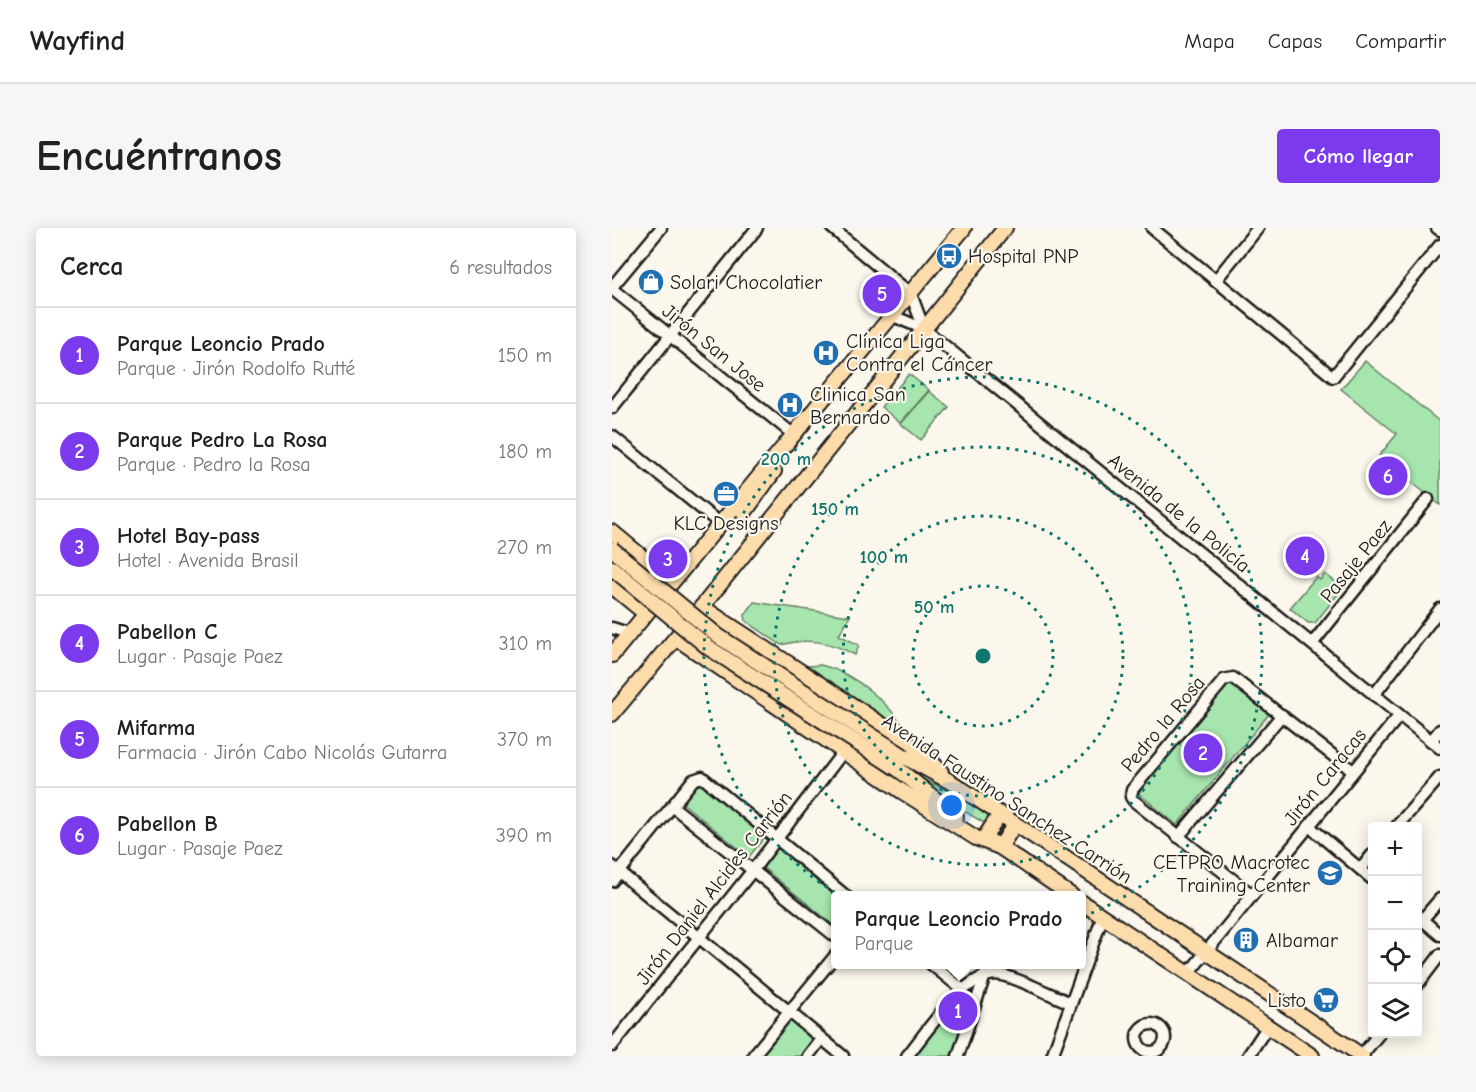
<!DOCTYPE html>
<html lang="es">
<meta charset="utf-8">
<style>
:root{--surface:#fff;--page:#f6f6f6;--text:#202124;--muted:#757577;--line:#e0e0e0;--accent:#7c3aed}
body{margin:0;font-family:"Comic Neue",sans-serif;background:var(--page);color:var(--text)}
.controls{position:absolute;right:18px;bottom:18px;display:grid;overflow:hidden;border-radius:6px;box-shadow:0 3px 15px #0003}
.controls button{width:54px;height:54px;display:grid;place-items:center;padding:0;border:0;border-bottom:2px solid var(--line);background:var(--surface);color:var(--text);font:30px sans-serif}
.you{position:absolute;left:340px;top:578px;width:21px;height:21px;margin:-15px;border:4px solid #fff;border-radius:50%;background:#1a73e8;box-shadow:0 0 0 9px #1a73e833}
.badge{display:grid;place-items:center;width:39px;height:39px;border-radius:50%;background:var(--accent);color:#fff;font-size:20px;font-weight:700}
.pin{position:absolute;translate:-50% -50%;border:3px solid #fff;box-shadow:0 2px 6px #0006}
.popup{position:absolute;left:219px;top:663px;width:255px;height:78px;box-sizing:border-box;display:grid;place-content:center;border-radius:6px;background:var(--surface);filter:drop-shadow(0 2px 4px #0005);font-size:20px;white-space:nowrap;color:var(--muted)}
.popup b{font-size:22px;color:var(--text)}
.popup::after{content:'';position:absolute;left:50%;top:100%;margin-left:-12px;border:12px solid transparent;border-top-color:var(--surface)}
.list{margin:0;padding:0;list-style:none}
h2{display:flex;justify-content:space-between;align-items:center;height:78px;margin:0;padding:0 24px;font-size:26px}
h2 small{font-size:20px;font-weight:400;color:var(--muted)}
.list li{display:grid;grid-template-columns:39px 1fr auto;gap:18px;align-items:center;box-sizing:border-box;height:96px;padding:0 24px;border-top:2px solid var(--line)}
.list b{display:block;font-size:22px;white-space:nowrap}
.list p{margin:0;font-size:20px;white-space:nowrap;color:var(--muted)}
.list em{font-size:20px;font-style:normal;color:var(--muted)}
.icon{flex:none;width:33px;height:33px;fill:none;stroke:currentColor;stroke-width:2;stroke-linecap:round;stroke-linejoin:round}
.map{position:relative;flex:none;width:828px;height:828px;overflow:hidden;border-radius:6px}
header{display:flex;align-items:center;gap:36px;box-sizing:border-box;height:84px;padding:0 30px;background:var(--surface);border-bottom:2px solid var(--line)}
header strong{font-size:28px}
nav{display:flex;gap:33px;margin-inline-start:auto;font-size:21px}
.intro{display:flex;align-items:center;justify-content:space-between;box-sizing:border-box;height:144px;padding:0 36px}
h1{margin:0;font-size:42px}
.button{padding:15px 27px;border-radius:6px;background:var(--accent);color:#fff;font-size:21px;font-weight:700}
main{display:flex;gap:36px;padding:0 36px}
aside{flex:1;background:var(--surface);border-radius:6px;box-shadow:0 3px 15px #0003}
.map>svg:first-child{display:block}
.green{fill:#a6e5ad;stroke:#618064;stroke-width:1.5}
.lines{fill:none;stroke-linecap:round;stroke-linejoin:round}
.minor-casing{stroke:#1c1c1c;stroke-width:15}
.major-casing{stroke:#1c1c1c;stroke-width:18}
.minor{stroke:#fbf7ec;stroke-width:10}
.major{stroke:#fddcac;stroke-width:14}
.major-bridge-casing{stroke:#1c1c1c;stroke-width:18;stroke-linecap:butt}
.major-bridge{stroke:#fddcac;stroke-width:14}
.ring{fill:none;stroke:#0f766e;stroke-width:3;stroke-dasharray:3 6}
.labels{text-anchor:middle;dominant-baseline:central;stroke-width:4.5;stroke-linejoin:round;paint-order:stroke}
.poi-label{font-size:20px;fill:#1c1c1c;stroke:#fbf7ec;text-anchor:start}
.street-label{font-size:20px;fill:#1c1c1c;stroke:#fbf7ec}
.centre{fill:#0f766e;stroke:#fbf7ec;stroke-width:3}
.ring-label{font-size:18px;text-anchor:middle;font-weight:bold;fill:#0f766e;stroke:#fbf7ec;stroke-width:4.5;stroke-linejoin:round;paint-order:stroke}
</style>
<header>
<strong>Wayfind</strong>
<nav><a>Mapa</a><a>Capas</a><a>Compartir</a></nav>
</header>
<div class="intro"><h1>Encuéntranos</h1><a class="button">Cómo llegar</a></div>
<main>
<aside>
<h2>Cerca<small>6 resultados</small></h2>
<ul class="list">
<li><span class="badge">1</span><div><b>Parque Leoncio Prado</b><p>Parque · Jirón Rodolfo Rutté</p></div><em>150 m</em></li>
<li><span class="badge">2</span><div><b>Parque Pedro La Rosa</b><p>Parque · Pedro la Rosa</p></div><em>180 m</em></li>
<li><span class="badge">3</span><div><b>Hotel Bay-pass</b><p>Hotel · Avenida Brasil</p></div><em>270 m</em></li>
<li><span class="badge">4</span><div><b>Pabellon C</b><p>Lugar · Pasaje Paez</p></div><em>310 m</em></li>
<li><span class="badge">5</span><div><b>Mifarma</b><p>Farmacia · Jirón Cabo Nicolás Gutarra</p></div><em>370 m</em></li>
<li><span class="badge">6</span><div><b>Pabellon B</b><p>Lugar · Pasaje Paez</p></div><em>390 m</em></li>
</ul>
</aside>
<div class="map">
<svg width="828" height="828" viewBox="0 0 828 828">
<rect width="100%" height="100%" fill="#fbf7ec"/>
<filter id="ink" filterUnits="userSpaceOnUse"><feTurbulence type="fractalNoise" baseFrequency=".0167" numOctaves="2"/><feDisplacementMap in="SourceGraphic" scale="12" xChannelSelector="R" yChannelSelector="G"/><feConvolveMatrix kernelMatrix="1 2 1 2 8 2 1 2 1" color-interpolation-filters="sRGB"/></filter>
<g filter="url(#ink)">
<g class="green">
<polygon points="753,133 828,194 828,277 767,228 785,206 729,161"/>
<polygon points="297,146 317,162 288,195 269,179"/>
<polygon points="317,163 337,179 309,212 289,196"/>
<polygon points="713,346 725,355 726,366 703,395 696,395 678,380 704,349 708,352"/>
<path d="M142,374L238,388L227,407L247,417L243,427C219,414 196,409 169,417L134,393L133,387Z"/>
<path d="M209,437C243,445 280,477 297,507L196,438Z"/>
<polygon points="617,453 657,486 565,597 525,564"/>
<polygon points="298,545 360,574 379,590 374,596 329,570"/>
<polygon points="88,551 155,606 137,629 69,574"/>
<polygon points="167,617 228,667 223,668 223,698 150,639"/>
<polygon points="356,761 363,764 344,828 297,828"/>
<polygon points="177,791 202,811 188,828 146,828"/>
</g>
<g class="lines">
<defs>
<g id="minor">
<polyline points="220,0 299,66 312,101 828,520"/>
<polyline points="540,0 721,149 828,17"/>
<polyline points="825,0 828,2"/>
<polyline points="603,53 646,0"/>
<polyline points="0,59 49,0"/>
<polyline points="0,61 182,207"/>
<polyline points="281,88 312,101"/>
<polyline points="0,180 145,0"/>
<polyline points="0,208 107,295"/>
<polyline points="0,400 16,405"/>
<polyline points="700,416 816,271"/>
<polyline points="762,467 828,381"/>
<polyline points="819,513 828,502"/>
<polyline points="60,578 223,708"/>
<polyline points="697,598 760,651"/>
<polyline points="785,598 828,549"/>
<polyline points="566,609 670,487"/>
<polyline points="0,638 231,828"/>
<polyline points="749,641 760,627"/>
<polyline points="0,653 81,552 90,549 234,668"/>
<polyline points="640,667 522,573 519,569 520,562 612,452 621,450 741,543"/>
<polyline points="806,688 828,707"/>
<polyline points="810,692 828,671"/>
<polyline points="319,736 351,762"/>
<polyline points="576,746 787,488"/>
<polyline points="806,756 828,727"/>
<circle cx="539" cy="810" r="14"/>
<polyline points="0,818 141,642 231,524"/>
<polyline points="141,828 223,728"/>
<polyline points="196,828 209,811"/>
<path d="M295,828C315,804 356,739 390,747C413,753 436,766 459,775"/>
<polyline points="346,828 373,747"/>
<polyline points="440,828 491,688"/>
<polyline points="636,828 656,798"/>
<polyline points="749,828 767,806"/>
</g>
<g id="major">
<polyline points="132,285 162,243"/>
<polyline points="0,304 59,353"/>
<polyline points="0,358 33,385"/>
<polyline points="90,379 275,500 315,529 329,544"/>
<polyline points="64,410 291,564 364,610 388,619"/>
<polyline points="0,427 352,0"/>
<polyline points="0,486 93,375 393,0"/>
<polyline points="293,529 339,554 408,599 750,828"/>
<polyline points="286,541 344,588"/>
<polyline points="373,609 388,586"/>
<polyline points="382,615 460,668"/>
<polyline points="388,619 403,596"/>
<polyline points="469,674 700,828"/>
</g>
</defs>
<use href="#minor" class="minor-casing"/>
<use href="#major" class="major-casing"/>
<use href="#minor" class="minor"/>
<use href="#major" class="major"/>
<defs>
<g id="major-bridge">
<polyline points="0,321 106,408 293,529"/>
<polyline points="0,340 97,420 286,541"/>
</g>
</defs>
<use href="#major-bridge" class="major-bridge-casing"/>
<use href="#major-bridge" class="major-bridge"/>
</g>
</g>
<g class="ring">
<circle cx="371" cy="428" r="70"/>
<circle cx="371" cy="428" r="140"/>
<circle cx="371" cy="428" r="209"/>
<circle cx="371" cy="428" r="279"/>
</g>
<defs>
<symbol id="bus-disc" viewBox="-11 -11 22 22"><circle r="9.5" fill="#1f6fb2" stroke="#fbf7ec"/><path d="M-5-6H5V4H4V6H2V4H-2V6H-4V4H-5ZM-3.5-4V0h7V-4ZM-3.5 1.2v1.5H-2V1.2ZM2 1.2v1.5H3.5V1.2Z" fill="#fff"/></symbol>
<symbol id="shop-disc" viewBox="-11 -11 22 22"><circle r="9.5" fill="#1f6fb2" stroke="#fbf7ec"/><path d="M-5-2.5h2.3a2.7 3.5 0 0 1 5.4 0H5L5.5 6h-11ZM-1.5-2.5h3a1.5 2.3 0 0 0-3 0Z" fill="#fff"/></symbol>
<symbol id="hospital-disc" viewBox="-11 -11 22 22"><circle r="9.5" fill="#1f6fb2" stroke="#fbf7ec"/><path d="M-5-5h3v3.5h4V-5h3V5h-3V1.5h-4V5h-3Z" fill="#fff"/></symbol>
<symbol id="office-disc" viewBox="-11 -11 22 22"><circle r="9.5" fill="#1f6fb2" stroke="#fbf7ec"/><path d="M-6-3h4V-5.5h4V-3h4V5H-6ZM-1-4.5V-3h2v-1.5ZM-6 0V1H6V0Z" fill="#fff"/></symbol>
<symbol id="university-disc" viewBox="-11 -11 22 22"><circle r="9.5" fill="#1f6fb2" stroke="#fbf7ec"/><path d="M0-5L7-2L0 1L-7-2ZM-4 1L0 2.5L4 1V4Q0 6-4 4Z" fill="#fff"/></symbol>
<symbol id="building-disc" viewBox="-11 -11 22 22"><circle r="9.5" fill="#1f6fb2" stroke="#fbf7ec"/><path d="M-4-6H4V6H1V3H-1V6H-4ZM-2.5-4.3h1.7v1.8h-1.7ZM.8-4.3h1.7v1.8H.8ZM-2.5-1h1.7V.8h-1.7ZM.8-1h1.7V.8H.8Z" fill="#fff"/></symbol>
<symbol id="supermarket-disc" viewBox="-11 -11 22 22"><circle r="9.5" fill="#1f6fb2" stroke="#fbf7ec"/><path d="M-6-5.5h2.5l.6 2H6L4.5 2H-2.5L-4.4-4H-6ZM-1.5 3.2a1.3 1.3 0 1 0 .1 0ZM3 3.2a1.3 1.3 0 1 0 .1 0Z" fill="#fff"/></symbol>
</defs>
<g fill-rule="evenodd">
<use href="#bus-disc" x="322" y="13" width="30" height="30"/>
<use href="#shop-disc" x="24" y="39" width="30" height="30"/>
<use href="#hospital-disc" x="199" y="110" width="30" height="30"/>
<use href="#hospital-disc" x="163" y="162" width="30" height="30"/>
<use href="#office-disc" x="99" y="251" width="30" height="30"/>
<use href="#university-disc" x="703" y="630" width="30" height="30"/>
<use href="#building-disc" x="619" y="697" width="30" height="30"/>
<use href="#supermarket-disc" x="699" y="757" width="30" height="30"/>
</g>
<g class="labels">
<g class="poi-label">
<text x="356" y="28">Hospital PNP</text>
<text x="58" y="54">Solari Chocolatier</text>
<text x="234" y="113">Clínica Liga<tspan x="234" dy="23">Contra el Cáncer</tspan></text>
<text x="198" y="166">Clinica San<tspan x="198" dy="23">Bernardo</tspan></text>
<text x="114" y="295" text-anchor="middle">KLC Designs</text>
<text x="698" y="634" text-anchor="end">CETPRO Macrotec<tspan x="698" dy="23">Training Center</tspan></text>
<text x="654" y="712">Albamar</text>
<text x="694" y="772" text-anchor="end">Listo</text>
</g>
<g class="street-label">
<text transform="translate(102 120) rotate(39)">Jirón San Jose</text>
<text transform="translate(567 285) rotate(39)">Avenida de la Policía</text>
<text transform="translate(744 333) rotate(-51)">Pasaje Paez</text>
<text transform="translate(551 496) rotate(-50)">Pedro la Rosa</text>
<text transform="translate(713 549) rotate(-51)">Jirón Caracas</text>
<text transform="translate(395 571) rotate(33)">Avenida Faustino Sanchez Carrión</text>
<text transform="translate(102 660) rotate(-52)">Jirón Daniel Alcides Carrión</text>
</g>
</g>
<circle cx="371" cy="428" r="9" class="centre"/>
<g class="ring-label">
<text x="174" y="237">200 m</text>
<text x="223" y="287">150 m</text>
<text x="272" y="335">100 m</text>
<text x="322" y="385">50 m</text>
</g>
</svg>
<div class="controls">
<button>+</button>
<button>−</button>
<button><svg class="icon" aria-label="locate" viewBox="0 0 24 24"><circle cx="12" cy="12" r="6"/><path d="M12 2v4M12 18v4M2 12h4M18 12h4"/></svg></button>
<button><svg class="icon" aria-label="layers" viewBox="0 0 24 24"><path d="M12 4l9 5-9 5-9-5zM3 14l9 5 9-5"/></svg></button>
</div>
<div class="you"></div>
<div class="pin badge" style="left:346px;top:783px">1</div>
<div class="popup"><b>Parque Leoncio Prado</b>Parque</div>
<div class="pin badge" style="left:591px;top:525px">2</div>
<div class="pin badge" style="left:56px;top:331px">3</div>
<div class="pin badge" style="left:693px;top:328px">4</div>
<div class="pin badge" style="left:270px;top:66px">5</div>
<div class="pin badge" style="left:776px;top:248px">6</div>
</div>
</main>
